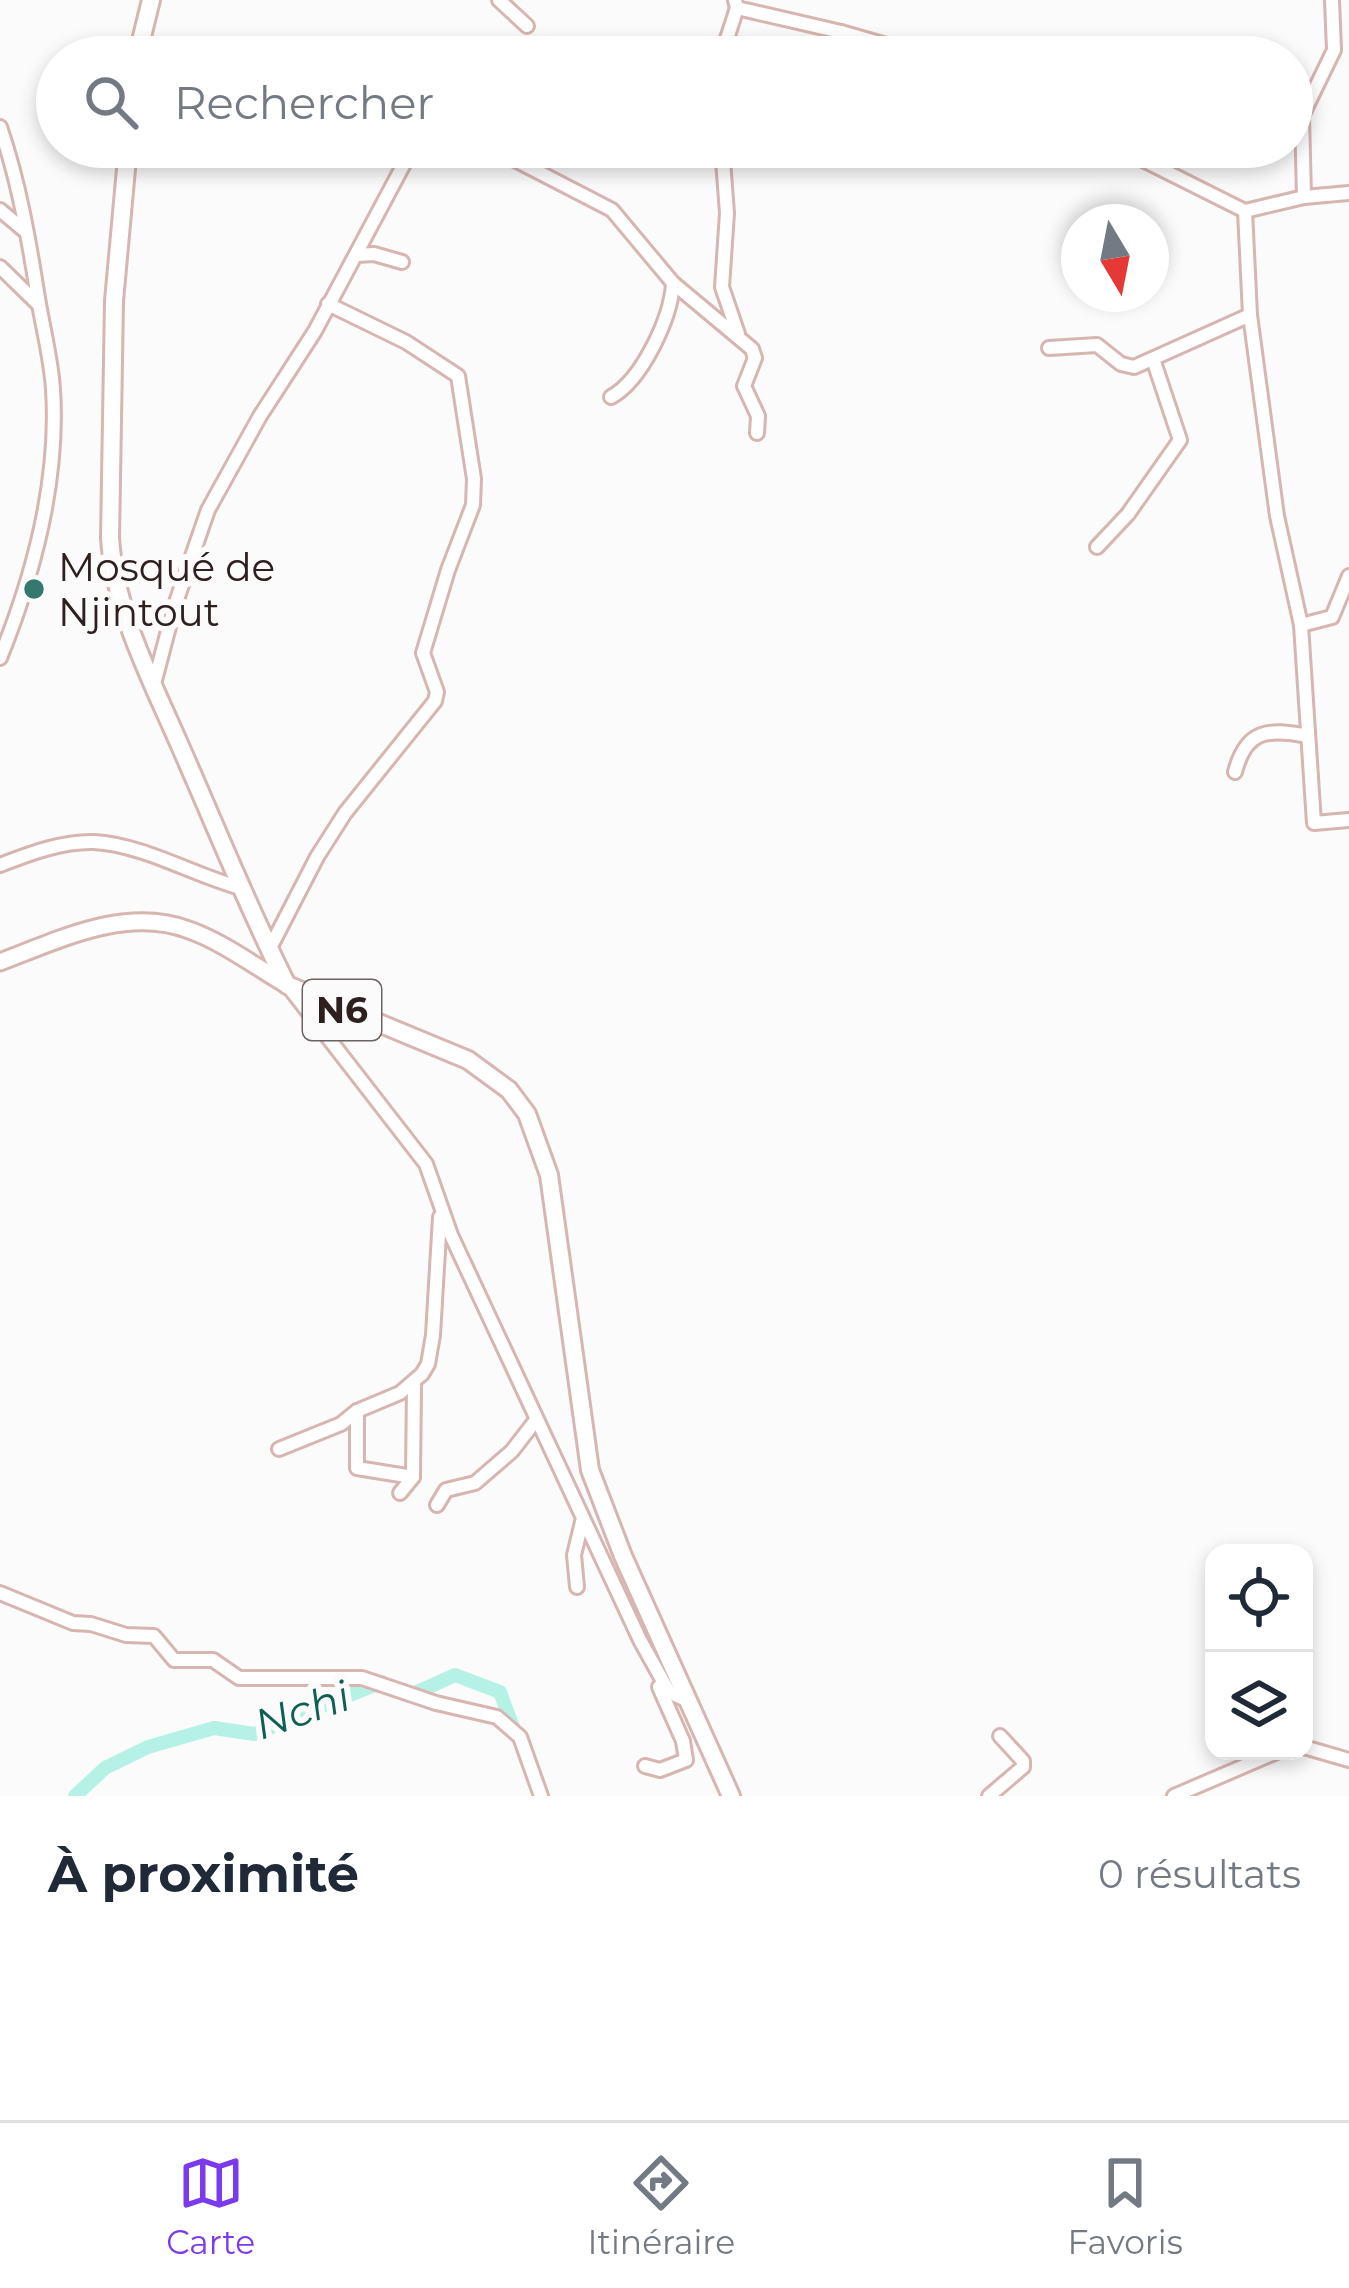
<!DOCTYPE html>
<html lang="fr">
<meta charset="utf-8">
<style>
:root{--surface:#fff;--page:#f2f2f3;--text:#1f2937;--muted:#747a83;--line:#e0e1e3;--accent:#7c3aed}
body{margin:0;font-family:Montserrat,sans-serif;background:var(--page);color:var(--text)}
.controls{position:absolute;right:36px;bottom:36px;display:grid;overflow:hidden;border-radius:24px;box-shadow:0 6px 18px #0003}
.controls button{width:108px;height:108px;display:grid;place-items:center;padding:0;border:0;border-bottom:3px solid var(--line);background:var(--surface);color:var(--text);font:60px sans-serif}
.compass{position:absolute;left:1061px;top:204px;width:108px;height:108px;border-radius:50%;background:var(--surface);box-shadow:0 6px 18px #0003;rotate:170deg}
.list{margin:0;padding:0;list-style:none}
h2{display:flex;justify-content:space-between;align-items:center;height:156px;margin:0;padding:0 48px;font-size:51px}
h2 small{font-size:39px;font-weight:400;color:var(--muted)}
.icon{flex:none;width:66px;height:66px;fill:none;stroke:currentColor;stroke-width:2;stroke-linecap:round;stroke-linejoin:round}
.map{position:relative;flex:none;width:1349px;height:1796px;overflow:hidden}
.search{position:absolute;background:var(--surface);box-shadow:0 6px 18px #0003;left:36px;right:36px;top:36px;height:132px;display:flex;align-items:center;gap:30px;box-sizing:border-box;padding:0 42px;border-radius:66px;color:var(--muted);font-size:45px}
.sheet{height:324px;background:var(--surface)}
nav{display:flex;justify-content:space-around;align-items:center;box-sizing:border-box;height:168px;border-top:3px solid var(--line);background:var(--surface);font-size:33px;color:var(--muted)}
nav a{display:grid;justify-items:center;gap:6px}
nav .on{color:var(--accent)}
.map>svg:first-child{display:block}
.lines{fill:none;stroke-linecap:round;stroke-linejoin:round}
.river{stroke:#b5f2e5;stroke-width:14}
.minor-casing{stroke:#d7b5b1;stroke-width:18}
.major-casing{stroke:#d7b5b1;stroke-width:21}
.highway-casing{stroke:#d7b5b1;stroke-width:22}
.minor{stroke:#fff;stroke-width:12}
.major{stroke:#fff;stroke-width:15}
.highway{stroke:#fff;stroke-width:16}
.poi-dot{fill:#34796d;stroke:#fbfbfb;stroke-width:4.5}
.labels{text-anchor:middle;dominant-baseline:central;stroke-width:12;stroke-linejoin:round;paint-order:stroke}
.shield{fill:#fbfbfb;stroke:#6b6261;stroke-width:3}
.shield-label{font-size:36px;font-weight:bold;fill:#2d201f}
.poi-label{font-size:39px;fill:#2d201f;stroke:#fbfbfb;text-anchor:start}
.water-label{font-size:42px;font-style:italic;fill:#0f6054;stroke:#fbfbfb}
</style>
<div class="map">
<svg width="1349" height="1796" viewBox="0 0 1349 1796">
<rect width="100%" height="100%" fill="#fbfbfb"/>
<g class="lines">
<g class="river">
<polyline points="403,1690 413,1694 455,1675 500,1692 514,1730"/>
<polyline points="75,1796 105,1768 148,1747 214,1728 254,1734 382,1682"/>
</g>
<defs>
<g id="minor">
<polyline points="499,0 527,26"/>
<polyline points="735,0 737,8 841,32 928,57"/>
<polyline points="139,41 189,57"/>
<polyline points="721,57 737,8"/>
<polyline points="836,57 841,32"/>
<path d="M0,127C19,182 29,241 38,298C43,329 51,358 53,389C59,481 34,574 0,658"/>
<polyline points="490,147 612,210 673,283 752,349 755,358 744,386 758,416 757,433"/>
<polyline points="722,147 727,213 722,287 738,334"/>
<polyline points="1117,147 1245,211 1250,315 1277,516 1301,625 1314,823 1349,820"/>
<polyline points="1304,197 1302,116 1334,50 1332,0"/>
<polyline points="0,210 25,231"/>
<polyline points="1245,211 1304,197 1349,193"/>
<polyline points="357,255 374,254 402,262"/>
<polyline points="0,267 38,304"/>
<polyline points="1049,348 1097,345 1121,364 1134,367 1250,315"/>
<path d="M611,397C642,380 671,318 673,283"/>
<polyline points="1097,547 1128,514 1180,440 1153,359"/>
<polyline points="1301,625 1332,617 1349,576"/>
<polyline points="154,684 174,608 208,510 260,416 315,331 413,147"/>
<path d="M1235,772C1246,730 1267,728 1308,736"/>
<path d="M0,865C29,854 62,841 94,842C144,845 193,875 241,888"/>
<polyline points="269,950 317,857 345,813 435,701 437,692 423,653 448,570 473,505 474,479 458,376 406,342 328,304"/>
<polyline points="288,986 426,1164 451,1235 640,1640 669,1692 686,1700"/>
<polyline points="357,1411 357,1468 413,1477"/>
<polyline points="279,1449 341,1424 357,1411 400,1393 422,1374 428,1364 433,1335 440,1217"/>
<polyline points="400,1493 413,1477 414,1385"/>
<polyline points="437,1505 446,1490 475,1483 512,1451 536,1420"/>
<polyline points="577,1587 574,1555 582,1522"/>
<polyline points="0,1593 73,1623 91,1624 126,1635 154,1636 174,1660 213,1660 239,1678 362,1678 436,1703 497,1717 520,1737 541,1796"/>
<polyline points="1304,1747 1349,1760"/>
<polyline points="645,1766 660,1770 686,1760 683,1741 659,1687"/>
<polyline points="989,1796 1023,1767 1023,1761 1000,1736"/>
<polyline points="1174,1796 1279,1751"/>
</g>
<path id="major" d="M0,962C59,940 125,906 189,930C223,942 256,967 287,985"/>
<g id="highway">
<polyline points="137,57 151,0"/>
<path d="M128,147L114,301L110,538C115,612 152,681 181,748C216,827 248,908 287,985L468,1060L509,1090L527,1114L549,1175L590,1470L623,1556L731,1796"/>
</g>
</defs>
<use href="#minor" class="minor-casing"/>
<use href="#major" class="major-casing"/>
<use href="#highway" class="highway-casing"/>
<use href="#minor" class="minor"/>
<use href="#major" class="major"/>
<use href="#highway" class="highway"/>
</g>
<circle class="poi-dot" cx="34" cy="589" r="12"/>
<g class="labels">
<rect class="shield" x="303" y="980" width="78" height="60" rx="9"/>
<g class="shield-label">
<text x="342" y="1010">N6</text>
</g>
<g class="poi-label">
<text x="58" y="567">Mosqué de<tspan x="58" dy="45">Njintout</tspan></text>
</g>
<g class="water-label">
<text transform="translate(302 1710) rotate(-19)">Nchi</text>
</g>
</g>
</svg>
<div class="controls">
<button><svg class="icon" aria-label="locate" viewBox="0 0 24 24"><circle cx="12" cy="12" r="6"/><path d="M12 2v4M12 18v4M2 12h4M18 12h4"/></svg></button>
<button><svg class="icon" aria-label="layers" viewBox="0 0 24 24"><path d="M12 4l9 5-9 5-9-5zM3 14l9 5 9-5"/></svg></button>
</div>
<svg class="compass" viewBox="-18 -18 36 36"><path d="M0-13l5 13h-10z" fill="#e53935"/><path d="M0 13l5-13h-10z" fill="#747a83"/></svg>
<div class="search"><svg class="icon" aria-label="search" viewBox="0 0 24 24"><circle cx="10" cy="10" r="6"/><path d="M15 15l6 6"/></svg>Rechercher</div>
</div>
<section class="sheet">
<h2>À proximité<small>0 résultats</small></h2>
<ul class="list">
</ul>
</section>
<nav>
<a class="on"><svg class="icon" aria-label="map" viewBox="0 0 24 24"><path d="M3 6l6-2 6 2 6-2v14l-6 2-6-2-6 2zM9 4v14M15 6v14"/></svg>Carte</a>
<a><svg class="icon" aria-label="directions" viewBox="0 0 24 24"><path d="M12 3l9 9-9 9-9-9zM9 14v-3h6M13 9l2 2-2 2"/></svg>Itinéraire</a>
<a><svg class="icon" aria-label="saved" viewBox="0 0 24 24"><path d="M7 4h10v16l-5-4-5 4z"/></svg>Favoris</a>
</nav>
